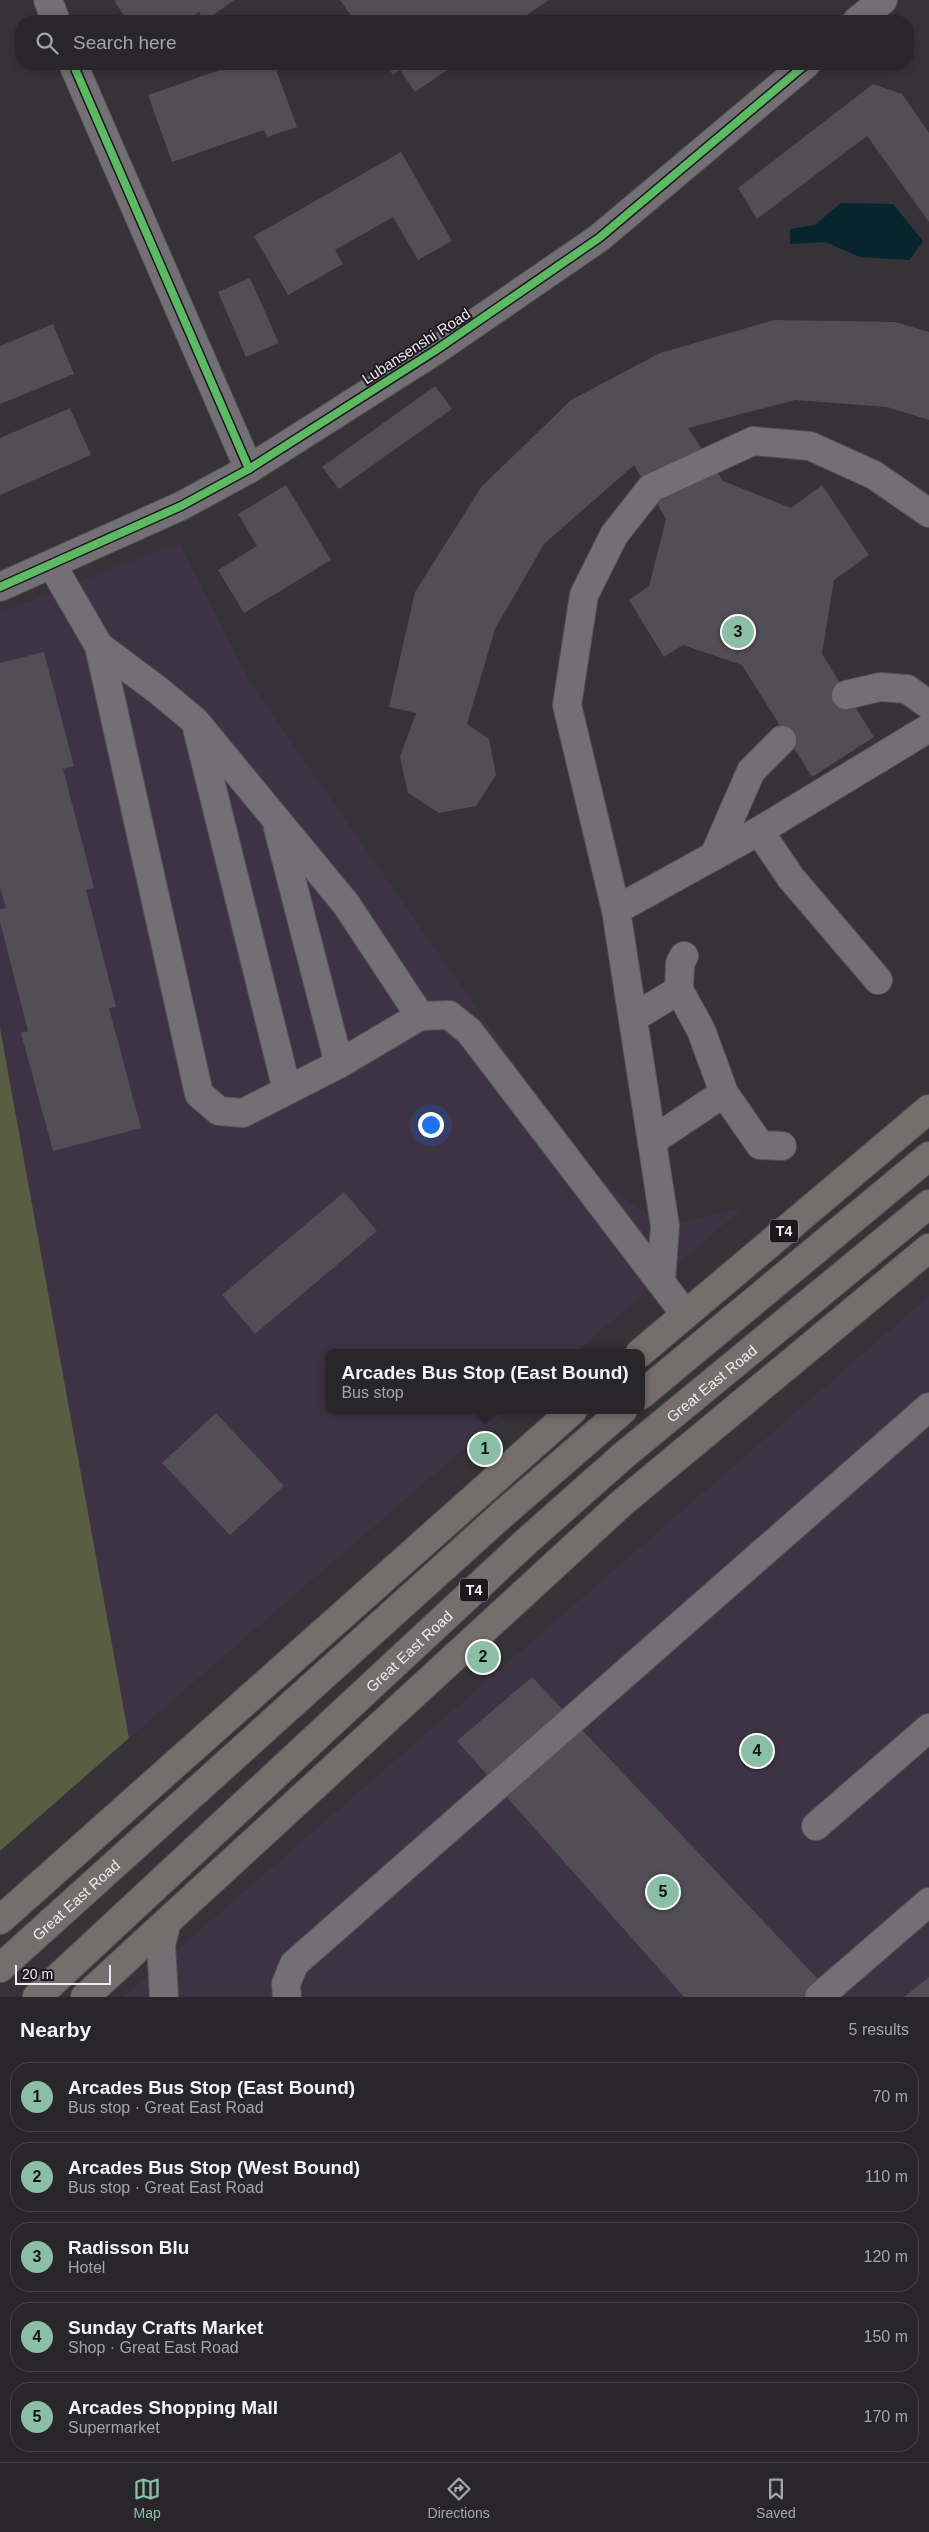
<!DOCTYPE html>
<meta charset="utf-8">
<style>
:root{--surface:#28262a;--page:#302e32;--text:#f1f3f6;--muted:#a5a5a8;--line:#444347;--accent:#8abfa5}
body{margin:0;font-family:Helvetica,sans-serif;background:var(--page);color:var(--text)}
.scale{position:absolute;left:15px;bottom:12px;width:96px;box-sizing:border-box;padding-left:5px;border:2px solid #f0ebf4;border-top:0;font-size:14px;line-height:18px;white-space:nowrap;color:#f0ebf4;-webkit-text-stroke:4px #1b181e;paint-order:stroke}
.you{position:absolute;left:430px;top:1124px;width:18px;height:18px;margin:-12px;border:4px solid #fff;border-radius:50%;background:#1a73e8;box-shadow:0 0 0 8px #1a73e833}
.badge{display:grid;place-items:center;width:32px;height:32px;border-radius:50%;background:var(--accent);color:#111;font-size:16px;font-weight:700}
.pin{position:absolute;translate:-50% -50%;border:2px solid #fff;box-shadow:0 1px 5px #0006}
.popup{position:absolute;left:325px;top:1349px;width:320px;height:65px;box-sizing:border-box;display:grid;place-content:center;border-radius:10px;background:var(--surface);filter:drop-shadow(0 1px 4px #0005);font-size:16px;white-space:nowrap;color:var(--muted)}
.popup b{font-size:19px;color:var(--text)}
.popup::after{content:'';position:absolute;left:50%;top:100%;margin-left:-10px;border:10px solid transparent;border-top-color:var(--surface)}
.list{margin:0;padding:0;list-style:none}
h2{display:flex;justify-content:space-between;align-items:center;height:65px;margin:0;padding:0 20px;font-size:21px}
h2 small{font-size:16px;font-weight:400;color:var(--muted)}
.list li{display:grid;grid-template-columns:32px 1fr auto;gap:15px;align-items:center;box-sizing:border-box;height:70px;margin:0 10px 10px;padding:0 10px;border:1px solid var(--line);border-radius:20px}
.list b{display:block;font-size:19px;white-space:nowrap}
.list p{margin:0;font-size:16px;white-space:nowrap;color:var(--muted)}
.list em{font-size:16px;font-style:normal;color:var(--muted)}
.icon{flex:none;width:28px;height:28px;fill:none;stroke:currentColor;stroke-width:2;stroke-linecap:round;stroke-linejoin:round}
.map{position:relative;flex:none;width:929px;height:1997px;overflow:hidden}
.search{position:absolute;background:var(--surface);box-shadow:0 2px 8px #0003;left:15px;right:15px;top:15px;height:55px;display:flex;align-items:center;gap:12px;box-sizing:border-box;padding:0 18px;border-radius:20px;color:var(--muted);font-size:19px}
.sheet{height:465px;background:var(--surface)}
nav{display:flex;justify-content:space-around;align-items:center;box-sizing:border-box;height:70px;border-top:1px solid var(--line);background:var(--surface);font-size:14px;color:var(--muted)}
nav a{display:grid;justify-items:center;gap:2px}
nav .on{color:var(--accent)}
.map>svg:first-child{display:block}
.built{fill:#3d3345}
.forest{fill:#595d42}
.water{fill:#08242d}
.building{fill:#524e56}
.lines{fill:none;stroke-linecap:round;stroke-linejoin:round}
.minor-tunnel{stroke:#514e54;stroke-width:28;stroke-dasharray:28 14;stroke-linecap:butt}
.minor-casing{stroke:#545156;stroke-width:30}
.major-casing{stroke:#545156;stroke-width:30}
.minor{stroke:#737075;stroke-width:28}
.major{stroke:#766e6c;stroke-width:28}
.cycleway-casing{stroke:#1b181e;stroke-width:11}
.cycleway{stroke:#5cba63;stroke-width:8}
.labels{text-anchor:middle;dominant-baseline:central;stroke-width:4;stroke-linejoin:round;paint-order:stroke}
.shield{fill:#1b181e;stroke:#b0acb4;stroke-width:1}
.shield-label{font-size:14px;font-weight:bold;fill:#f0ebf4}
.street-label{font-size:15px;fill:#f0ebf4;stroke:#1b181e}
</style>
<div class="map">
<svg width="929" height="1997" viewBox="0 0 929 1997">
<rect width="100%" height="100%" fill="#353238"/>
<g class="built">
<polygon points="179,542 251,684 593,1176 665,1226 743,1208 575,1353 329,1353 329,1410 509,1410 129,1738 0,1028 0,613"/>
<polygon points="929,1296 929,1997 123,1997"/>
</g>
<polygon class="forest" points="0,1028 129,1738 0,1851"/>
<polygon class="water" points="841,203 893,204 923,241 910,260 860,257 825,242 790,244 790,229 815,225"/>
<g class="building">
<polygon points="116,0 234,0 205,21 199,12 185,21 128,21 114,1"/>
<polygon points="340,0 549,0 518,21 355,21"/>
<polygon points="237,64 274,64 297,127 267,137 264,130 172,162 148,95"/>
<polygon points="385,64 456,64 415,92 400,70 393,75"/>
<polygon points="873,84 902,94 929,133 929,222 867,136 757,219 738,188"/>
<polygon points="401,152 452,241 418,260 393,217 335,250 343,264 288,295 254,236"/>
<polygon points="250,278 279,343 246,357 218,292"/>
<polygon points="774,320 895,322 929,332 929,420 887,407 795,400 688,428 723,481 791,508 822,485 869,555 834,580 822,654 874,737 812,777 742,665 683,645 664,657 629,600 649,586 666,519 634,465 544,544 495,629 467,724 489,739 496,775 476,806 439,813 408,793 400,757 416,713 389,707 415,592 482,486 571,400 660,353"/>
<polygon points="53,324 74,374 0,404 0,346"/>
<polygon points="435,386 452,409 339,489 322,467"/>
<polygon points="70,408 91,455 0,495 0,438"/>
<polygon points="286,485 331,560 244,613 218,570 257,546 238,514"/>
<polygon points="44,652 74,766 63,769 94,888 86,890 116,1007 109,1008 141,1128 53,1151 21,1033 28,1031 0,922 0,909 6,908 0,887 0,663"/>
<polygon points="344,1192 377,1231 255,1334 222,1295"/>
<polygon points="216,1413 284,1486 230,1535 162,1463"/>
<polygon points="532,1677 835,1997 684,1997 457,1741"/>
<polygon points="929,1977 929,1997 904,1997"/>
</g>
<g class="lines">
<polyline class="minor-tunnel" points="782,740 846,695"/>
<defs>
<g id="minor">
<polyline points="48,0 56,21"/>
<polyline points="857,21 883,0"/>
<polyline points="73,64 249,469"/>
<polyline points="52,565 99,646 159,691 195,721 346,904 420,1016 449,1015 469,1031 685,1314"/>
<polyline points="0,587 181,506 249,469 436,350 599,238 806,64"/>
<polyline points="99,646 199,1094 219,1111 243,1113 339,1064 420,1016"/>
<polyline points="846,695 880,687 907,689 929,705"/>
<polyline points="197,728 287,1090"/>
<polyline points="278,828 339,1064"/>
<polyline points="759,831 791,878 878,980"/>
<polyline points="714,856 751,771 782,740"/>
<polyline points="616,910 567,705 584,595 614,535 651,488 753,441 810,446 874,475 929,513"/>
<polyline points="684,956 680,963 679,990 701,1030 724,1093 760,1145 782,1146"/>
<polyline points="633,1018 679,990"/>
<polyline points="652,1141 724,1093"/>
<polyline points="661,1282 665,1226 616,910 759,831 929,728"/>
<polyline points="816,1826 929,1728"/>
<polyline points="164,1997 161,1945 166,1925"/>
<polyline points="287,1997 286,1984 294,1964 929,1407"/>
<polyline points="819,1997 929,1902"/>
</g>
<g id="major">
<polyline points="640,1353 929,1109"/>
<polyline points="641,1395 929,1156"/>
<polyline points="0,1920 573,1410"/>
<path id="s1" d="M0,1968L505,1512L623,1410"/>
<path id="s2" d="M37,1997L528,1540L624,1455L929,1204"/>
<polyline points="85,1997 623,1502 929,1248"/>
</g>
</defs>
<use href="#minor" class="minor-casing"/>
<use href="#major" class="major-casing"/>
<use href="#minor" class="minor"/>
<use href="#major" class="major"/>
<defs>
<g id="cycleway">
<polyline points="73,64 249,469"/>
<polyline points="0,587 181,506 249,469 436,350 599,238 806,64"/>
</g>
</defs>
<use href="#cycleway" class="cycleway-casing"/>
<use href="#cycleway" class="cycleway"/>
</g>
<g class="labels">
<g class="shield">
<rect x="770" y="1219.5" width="28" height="23" rx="4"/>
<rect x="460" y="1578.5" width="28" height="23" rx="4"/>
</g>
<g class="shield-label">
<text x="784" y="1231">T4</text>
<text x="474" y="1590">T4</text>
</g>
<g class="street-label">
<text transform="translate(416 346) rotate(-33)">Lubansenshi Road</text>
<text stroke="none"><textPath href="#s2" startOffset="912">Great East Road</textPath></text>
<text stroke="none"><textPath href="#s2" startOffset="508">Great East Road</textPath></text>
<text stroke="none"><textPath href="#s1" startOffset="102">Great East Road</textPath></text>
</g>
</g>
</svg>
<div class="scale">20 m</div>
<div class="you"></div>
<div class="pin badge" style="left:485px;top:1449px">1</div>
<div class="popup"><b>Arcades Bus Stop (East Bound)</b>Bus stop</div>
<div class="pin badge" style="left:483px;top:1657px">2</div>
<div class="pin badge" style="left:738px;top:632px">3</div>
<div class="pin badge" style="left:757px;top:1751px">4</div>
<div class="pin badge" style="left:663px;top:1892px">5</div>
<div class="search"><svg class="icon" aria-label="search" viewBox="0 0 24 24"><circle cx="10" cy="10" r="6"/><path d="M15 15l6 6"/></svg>Search here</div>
</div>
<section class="sheet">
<h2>Nearby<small>5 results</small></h2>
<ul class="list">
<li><span class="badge">1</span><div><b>Arcades Bus Stop (East Bound)</b><p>Bus stop · Great East Road</p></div><em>70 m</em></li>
<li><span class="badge">2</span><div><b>Arcades Bus Stop (West Bound)</b><p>Bus stop · Great East Road</p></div><em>110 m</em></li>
<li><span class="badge">3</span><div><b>Radisson Blu</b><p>Hotel</p></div><em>120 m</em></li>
<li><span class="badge">4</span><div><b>Sunday Crafts Market</b><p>Shop · Great East Road</p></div><em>150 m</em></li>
<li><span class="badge">5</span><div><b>Arcades Shopping Mall</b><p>Supermarket</p></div><em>170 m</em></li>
</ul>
</section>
<nav>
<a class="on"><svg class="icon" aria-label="map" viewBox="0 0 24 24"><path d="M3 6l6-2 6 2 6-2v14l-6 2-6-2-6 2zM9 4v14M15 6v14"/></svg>Map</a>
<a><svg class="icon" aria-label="directions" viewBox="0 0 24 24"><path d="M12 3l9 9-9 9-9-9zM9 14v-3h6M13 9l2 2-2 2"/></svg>Directions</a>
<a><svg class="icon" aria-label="saved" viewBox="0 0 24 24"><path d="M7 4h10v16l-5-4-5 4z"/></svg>Saved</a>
</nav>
